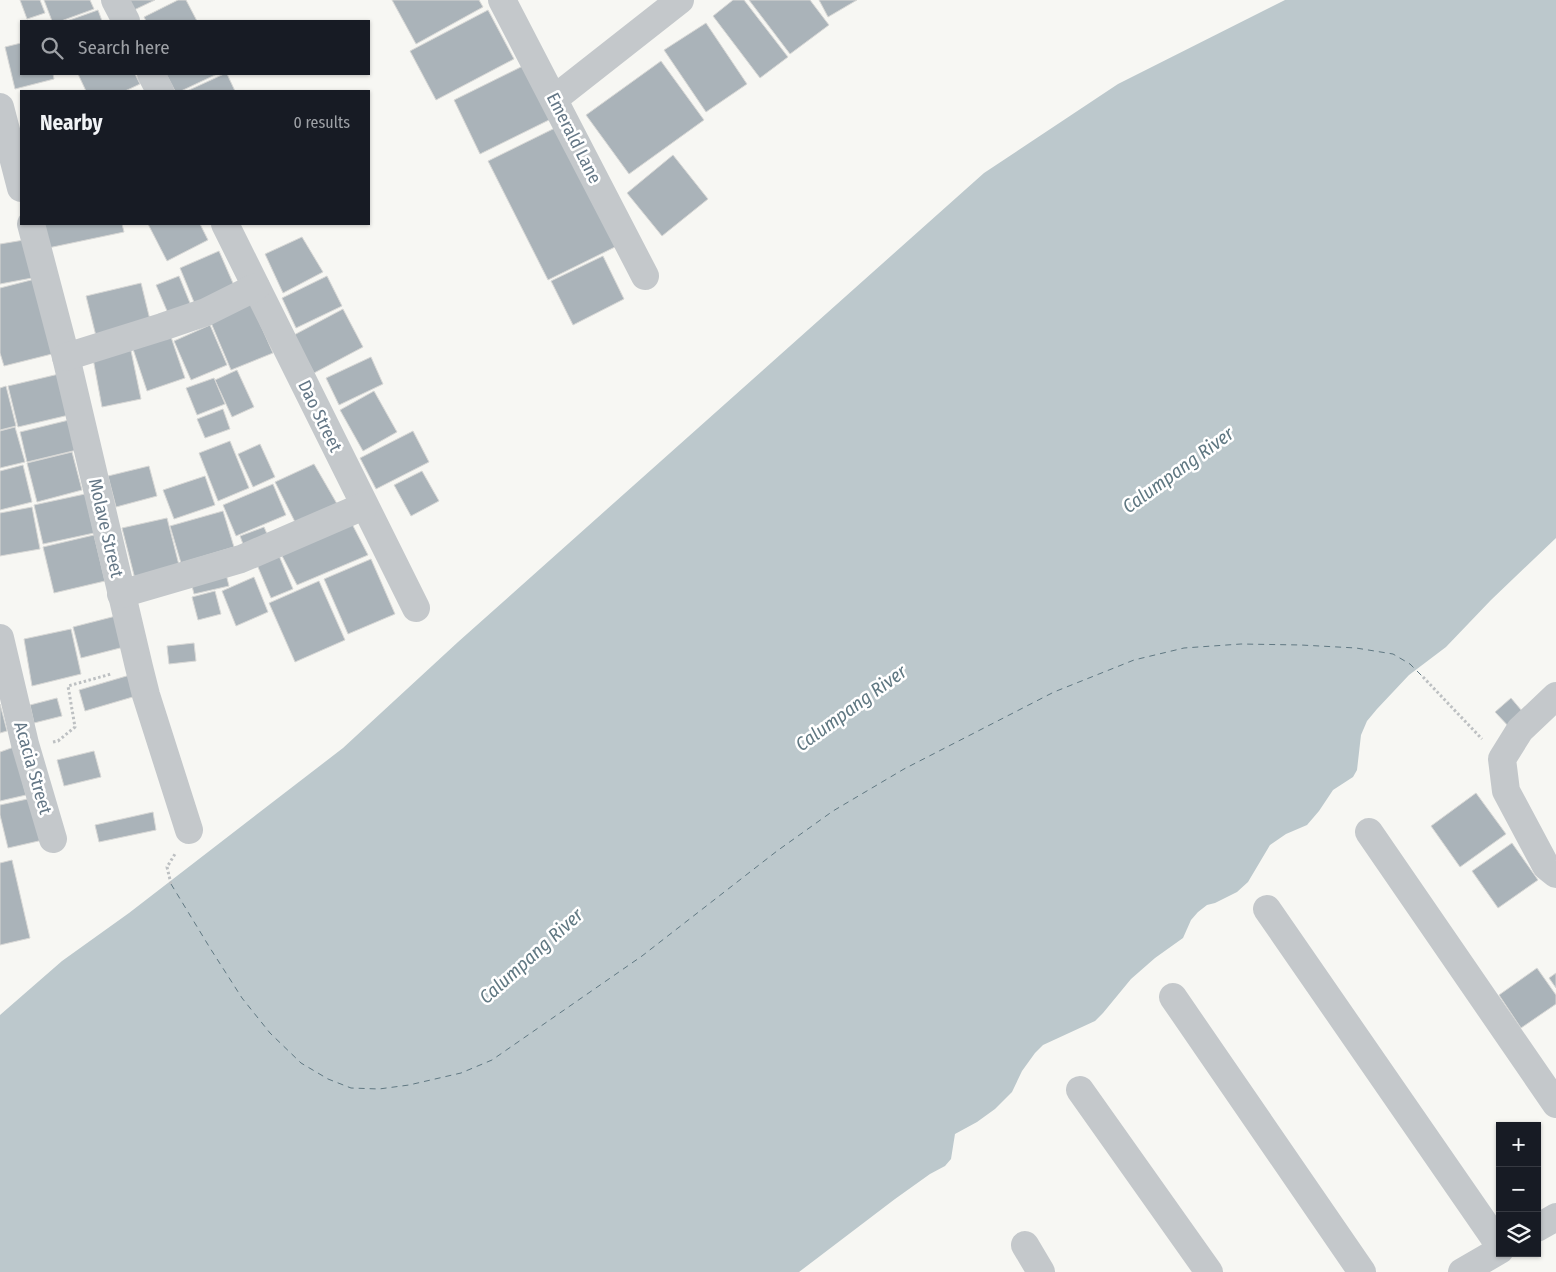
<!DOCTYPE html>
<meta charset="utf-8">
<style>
:root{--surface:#171b24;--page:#20242c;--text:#f1f3f6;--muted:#9ea1a6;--line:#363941}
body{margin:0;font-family:"Fira Sans Condensed",sans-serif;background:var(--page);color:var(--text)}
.controls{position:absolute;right:15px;bottom:15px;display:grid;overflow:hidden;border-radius:0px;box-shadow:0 1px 4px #0004}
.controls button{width:45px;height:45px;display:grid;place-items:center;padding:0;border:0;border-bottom:1px solid var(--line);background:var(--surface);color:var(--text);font:25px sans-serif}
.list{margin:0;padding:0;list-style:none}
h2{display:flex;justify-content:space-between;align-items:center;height:65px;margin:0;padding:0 20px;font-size:21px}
h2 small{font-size:16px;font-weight:400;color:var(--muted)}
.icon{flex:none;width:28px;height:28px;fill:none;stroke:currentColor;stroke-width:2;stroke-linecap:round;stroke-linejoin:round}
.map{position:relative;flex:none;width:1556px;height:1272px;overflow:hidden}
.search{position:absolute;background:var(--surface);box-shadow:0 1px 4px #0004;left:20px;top:20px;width:350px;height:55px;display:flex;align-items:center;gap:12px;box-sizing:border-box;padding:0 18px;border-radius:0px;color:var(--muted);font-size:19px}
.panel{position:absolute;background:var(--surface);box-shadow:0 1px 4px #0004;left:20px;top:90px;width:350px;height:135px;border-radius:0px}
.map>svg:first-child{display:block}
.water{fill:#bcc8cc}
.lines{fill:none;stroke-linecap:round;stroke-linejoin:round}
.ferry{stroke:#607882;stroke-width:1;stroke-dasharray:6 5;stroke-linecap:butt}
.building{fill:#aab3b9;stroke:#d8d8d6}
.path{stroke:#bdc0c2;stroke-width:3;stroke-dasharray:2.5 2.5;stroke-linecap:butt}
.minor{stroke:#c4c8cb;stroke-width:28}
.labels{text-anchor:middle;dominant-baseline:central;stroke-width:5;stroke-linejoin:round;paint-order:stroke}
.street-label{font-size:18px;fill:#647786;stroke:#fff}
.water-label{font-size:19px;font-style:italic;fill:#607882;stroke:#fff}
</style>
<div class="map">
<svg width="1556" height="1272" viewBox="0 0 1556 1272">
<rect width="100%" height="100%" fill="#f7f7f3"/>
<polygon class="water" points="1285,0 1556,0 1556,538 1491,600 1446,647 1409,675 1377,709 1367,721 1361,735 1357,770 1353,777 1333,790 1319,811 1307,825 1286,834 1270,845 1248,882 1237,892 1215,903 1207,905 1198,912 1191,920 1183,938 1155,958 1131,979 1103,1013 1095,1021 1043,1045 1035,1053 1022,1071 1012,1092 995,1109 977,1122 955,1134 951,1159 945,1166 930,1174 895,1199 799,1272 0,1272 0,1015 62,961 129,913 343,748 458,642 984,173 1118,84"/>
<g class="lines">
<polyline class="ferry" points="171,884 210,948 242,998 270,1033 301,1063 328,1079 351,1088 379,1089 409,1085 461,1073 492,1060 642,956 777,851 833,811 904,769 1054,692 1134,660 1184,648 1241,644 1301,645 1356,648 1393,654 1410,664 1423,677"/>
</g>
<g class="building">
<polygon points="20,0 40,0 45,13 27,19"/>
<polygon points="44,0 90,0 94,9 61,21 52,21"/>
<polygon points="130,0 155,0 134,10"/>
<polygon points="178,0 186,0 197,21 146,21 144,17"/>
<polygon points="392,0 479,0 483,7 416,44"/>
<polygon points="733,0 744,0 788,57 760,78 713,16"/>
<polygon points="749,0 810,0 829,25 790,54"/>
<polygon points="819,0 857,0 828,17"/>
<polygon points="98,10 102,21 67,21"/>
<polygon points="488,10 514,59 436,100 410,51"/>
<polygon points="706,23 747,84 706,112 664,50"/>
<polygon points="21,43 21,74 53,74 54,79 15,89 5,47"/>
<polygon points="661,61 704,120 629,174 586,115"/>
<polygon points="529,63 555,117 480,154 454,100"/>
<polygon points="78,74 135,74 140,84 125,91 86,91"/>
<polygon points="166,74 217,74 181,91 175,91"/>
<polygon points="224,74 227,74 235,91 187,91"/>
<polygon points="557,127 617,246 548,280 488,161"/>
<polygon points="673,155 708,199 662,236 627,193"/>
<polygon points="43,224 122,224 124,232 48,248"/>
<polygon points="148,224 200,224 208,240 167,261"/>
<polygon points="302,237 323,272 283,293 265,254"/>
<polygon points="24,240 32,278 0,284 0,244"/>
<polygon points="219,251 236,290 196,307 180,268"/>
<polygon points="603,256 624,299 573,325 551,281"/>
<polygon points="179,276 192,308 170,318 156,285"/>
<polygon points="327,276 342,306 296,328 282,298"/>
<polygon points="35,279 56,353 4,366 0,353 0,288"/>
<polygon points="141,283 152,328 97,340 86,296"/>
<polygon points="250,301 273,353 231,370 209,318"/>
<polygon points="343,309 363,347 314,373 294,335"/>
<polygon points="210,325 227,365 191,380 174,341"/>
<polygon points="171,337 185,378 147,391 133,349"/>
<polygon points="130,346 141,399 102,407 92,353"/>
<polygon points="371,357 383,384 339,405 326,378"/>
<polygon points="237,370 254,407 232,417 215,380"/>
<polygon points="59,374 69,415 18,427 8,386"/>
<polygon points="214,378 225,404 197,415 186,388"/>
<polygon points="6,386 16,426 0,430 0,388"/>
<polygon points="374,391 397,432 363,451 340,410"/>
<polygon points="223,409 230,429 205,438 197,419"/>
<polygon points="69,420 77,450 27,462 20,432"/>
<polygon points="15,427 25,462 0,468 0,431"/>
<polygon points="413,431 429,462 376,489 360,458"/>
<polygon points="230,441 249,488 218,501 199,453"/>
<polygon points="260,444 275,477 253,487 238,454"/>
<polygon points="72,452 82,490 37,502 27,463"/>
<polygon points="314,464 340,509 298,528 275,482"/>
<polygon points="23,465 32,502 0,510 0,471"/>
<polygon points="149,466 157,496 116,507 108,476"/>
<polygon points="422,471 439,501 411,516 394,485"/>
<polygon points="205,476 215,505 174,519 163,490"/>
<polygon points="273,484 286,515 236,536 223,505"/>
<polygon points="85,494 94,533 43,544 34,505"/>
<polygon points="32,507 40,549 0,556 0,513"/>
<polygon points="223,511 234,547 181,563 170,526"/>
<polygon points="167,518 180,569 135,579 122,528"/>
<polygon points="350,520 368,555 297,585 278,548"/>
<polygon points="264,527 271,543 246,552 240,536"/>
<polygon points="94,535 105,581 54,593 43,547"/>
<polygon points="277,551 293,589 271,598 255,560"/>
<polygon points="371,559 395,614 348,634 324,579"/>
<polygon points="225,570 229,586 194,594 190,578"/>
<polygon points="254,577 268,612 236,626 222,591"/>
<polygon points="319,581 345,640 295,662 269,603"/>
<polygon points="215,591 221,614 198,620 192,597"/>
<polygon points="116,616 124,647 81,658 73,627"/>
<polygon points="71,629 81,674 32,686 24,639"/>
<polygon points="194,643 196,661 169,664 167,646"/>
<polygon points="130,675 136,696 85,711 79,690"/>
<polygon points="57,698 62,716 34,723 30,705"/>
<polygon points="1511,698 1527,717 1512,730 1495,712"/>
<polygon points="0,704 7,731 0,733"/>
<polygon points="14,747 26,795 0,801 0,752"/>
<polygon points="94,751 101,777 64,786 57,760"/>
<polygon points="1476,793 1506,834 1460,867 1431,826"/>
<polygon points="32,798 43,840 8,848 0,815 0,805"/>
<polygon points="153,812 156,830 99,842 95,825"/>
<polygon points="1512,843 1538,880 1498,908 1472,871"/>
<polygon points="12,860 30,938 0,945 0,863"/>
<polygon points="1537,968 1556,995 1556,1004 1521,1028 1499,995"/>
<polygon points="1556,973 1556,988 1549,978"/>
</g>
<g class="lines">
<g class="path">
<polyline points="1423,677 1482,739"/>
<polyline points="53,742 58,741 75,727 68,686 111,674"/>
<polyline points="171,884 167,867 175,854"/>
</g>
<g class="minor">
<polyline points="115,0 126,21"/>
<polyline points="502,0 645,276"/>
<polyline points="151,74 160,91"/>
<polyline points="554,99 680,0"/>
<polyline points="0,107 21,188"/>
<polyline points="31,224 66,357 139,667 146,695 189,830"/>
<polyline points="225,224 416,608"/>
<polyline points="66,357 162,327 206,312 256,287"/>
<polyline points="121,594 241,559 364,506"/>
<polyline points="0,638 25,744 53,839"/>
<polyline points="1556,696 1520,730 1502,759 1506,791 1546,866 1556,874"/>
<polyline points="1369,832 1556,1104"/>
<polyline points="1267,909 1500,1246"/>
<polyline points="1173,997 1362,1272"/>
<polyline points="1080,1090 1209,1272"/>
<polyline points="1537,1228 1556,1217"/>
<polyline points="1025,1245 1041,1272"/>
<polyline points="1462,1272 1500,1250"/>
</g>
</g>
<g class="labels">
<g class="street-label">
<text transform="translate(574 138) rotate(63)">Emerald Lane</text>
<text transform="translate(320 416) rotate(64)">Dao Street</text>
<text transform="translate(106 528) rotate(77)">Molave Street</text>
<text transform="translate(33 768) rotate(74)">Acacia Street</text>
</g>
<g class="water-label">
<text transform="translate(1178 470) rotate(-36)">Calumpang River</text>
<text transform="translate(851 708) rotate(-36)">Calumpang River</text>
<text transform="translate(531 956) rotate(-42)">Calumpang River</text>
</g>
</g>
</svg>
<div class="controls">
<button>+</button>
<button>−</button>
<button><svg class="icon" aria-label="layers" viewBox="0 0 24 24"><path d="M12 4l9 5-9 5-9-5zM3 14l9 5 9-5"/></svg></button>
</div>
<div class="search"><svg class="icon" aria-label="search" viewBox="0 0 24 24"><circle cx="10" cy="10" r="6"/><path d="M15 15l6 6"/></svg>Search here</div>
<section class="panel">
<h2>Nearby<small>0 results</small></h2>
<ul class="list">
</ul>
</section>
</div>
